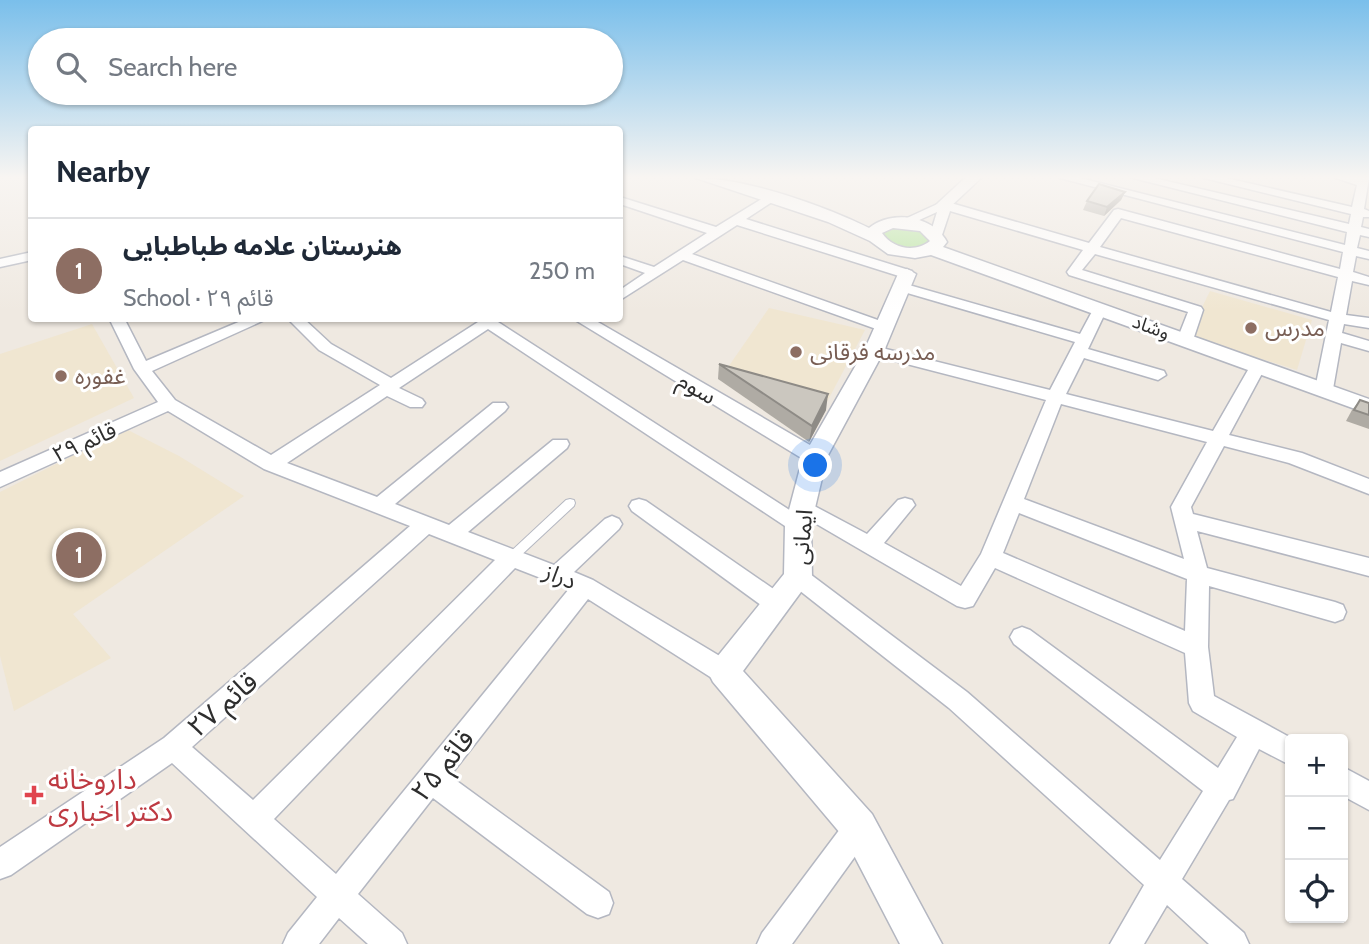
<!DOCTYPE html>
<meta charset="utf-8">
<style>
:root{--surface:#fff;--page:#f2f2f3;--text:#1f2937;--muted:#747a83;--line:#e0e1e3;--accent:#4264fb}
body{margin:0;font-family:Cabin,"Noto Sans Arabic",sans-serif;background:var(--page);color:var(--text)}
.controls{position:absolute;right:21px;bottom:21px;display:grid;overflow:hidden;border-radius:7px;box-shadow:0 2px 5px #0004}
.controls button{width:63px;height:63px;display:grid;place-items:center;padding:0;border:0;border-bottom:2px solid var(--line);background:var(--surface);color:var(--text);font:35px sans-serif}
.you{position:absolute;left:816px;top:466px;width:24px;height:24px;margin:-18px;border:5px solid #fff;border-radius:50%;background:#1a73e8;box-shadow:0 0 0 10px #1a73e833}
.badge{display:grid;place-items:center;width:46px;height:46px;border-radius:50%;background:var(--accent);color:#fff;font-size:23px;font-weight:700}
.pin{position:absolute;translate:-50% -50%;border:4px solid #fff;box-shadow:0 2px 7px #0006}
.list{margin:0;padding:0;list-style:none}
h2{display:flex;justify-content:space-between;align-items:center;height:91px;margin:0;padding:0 28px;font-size:30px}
h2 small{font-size:23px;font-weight:400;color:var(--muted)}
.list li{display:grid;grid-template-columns:46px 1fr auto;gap:21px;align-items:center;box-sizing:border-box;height:105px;padding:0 28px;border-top:2px solid var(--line)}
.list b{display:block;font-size:26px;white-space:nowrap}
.list p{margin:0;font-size:23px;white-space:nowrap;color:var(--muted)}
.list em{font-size:23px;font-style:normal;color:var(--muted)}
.icon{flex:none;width:38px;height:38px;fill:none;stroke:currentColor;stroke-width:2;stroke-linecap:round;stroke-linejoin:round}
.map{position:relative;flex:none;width:1369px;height:944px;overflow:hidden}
.search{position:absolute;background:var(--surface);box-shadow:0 2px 5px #0004;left:28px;top:28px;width:595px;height:77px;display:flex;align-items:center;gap:18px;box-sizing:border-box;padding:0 24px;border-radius:38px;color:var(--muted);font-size:26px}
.panel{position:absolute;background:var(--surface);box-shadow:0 2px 5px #0004;left:28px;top:126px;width:595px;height:196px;border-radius:7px}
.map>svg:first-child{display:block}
.education{fill:#f0e6d1}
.green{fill:#b6e59e}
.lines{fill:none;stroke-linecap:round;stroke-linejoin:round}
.service-casing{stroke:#b4b7c1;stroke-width:2}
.minor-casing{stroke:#b4b7c1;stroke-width:3}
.tertiary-casing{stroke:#b4b7c1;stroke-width:3}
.service{fill:#fff;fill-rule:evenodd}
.minor{fill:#fff;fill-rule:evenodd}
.tertiary{fill:#fff;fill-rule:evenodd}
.wall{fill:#afaba4}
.shaded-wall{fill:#8e8b86}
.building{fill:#cbc7bf;stroke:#8e8b86;stroke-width:2}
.education-dot{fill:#8d6e63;stroke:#fff;stroke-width:2.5}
.health-dot{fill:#e0444e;stroke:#fff;stroke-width:2.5}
.labels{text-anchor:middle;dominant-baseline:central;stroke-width:6;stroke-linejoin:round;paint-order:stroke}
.far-street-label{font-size:19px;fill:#2e2e2e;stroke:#fff}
.education-label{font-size:23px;fill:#785e54;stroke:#fff;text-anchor:start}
.street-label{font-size:23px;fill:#2e2e2e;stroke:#fff}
.near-street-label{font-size:28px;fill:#2e2e2e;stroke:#fff}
.near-health-label{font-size:28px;fill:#be3a42;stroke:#fff;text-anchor:start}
</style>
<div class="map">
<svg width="1369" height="944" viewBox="0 0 1369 944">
<rect width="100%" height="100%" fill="#efe9e1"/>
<g class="education">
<polygon points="1210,291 1312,320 1297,370 1188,336"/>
<polygon points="769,308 865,330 827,402 724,373"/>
<polygon points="92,324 134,398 0,461 0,354"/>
<polygon points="126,429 179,456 244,496 73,614 111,658 14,711 0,656 0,492"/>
</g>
<polygon class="green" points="902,223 931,233 931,247 897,249 880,232"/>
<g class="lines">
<defs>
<polygon id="service" points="570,499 574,500 575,503 574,506 516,560 512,561 508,560 507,557 508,554 566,500"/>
<g id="minor">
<path d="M1060,178H1080L1345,245L1347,232L1133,178H1154L1349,224L1351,214L1204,178H1226L1352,207L1357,185L1336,178H1369L1364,209L1369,211V217H1363L1361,227L1369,229V237L1360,235L1357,248L1369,251V259L1356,256L1353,272L1369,277V285L1352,281L1346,315L1369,318V328L1344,324L1342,333L1369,341V351L1341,343L1333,389L1330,393H1318L1315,389L1329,320L1095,254L1082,270L1201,307L1203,310L1193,340L1185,345L1177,340L1188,312L1069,275L1067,272L1083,250L950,211L942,235L936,239L930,235L937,212L906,226L902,227L896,223L944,201L1089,243L1114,210L1118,209L1340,269L1343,252ZM1121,218L1338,277L1331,312L1100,247Z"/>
<polygon points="768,195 772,196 772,202 746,219 912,271 914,274 907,278 902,277 737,225 692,254 889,324 892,327 889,330 879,330 683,260 620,300 620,290 645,273 620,264 620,256 654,267 707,233 620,204 620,197 716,227"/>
<polygon points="32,252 32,260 0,267 0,259"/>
<path d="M902,283L1080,334L1095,306H1105L1107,309L1088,349L1164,371L1166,375L1158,380L1084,358L1066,394L1213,431L1252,363H1264L1266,366L1229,435L1302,453L1369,479V494L1289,463L1224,446L1191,507L1193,514L1369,558V576L1197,531L1207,568L1335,602L1343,605L1346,612L1343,619L1335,622L1209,586L1208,647L1214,696L1293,739H1290V765L1259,749L1233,799L1229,800L1182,879L1244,933L1249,944H1209L1167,905L1144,944H1110L1144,885L949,708L790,583L787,577L790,571L798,568L806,571L967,692L1160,860L1203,791L1014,644L1010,637L1014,630L1022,627L1030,630L1218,768L1237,737L1193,711L1189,703L1185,653L995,568L973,606L965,608L957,606L796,512L793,507L796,502L803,500L867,534L898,500L905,498L912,500L915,505L884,543L961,586L981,554L1046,400L868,354L866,351L874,346L1050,390L1075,342L897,290L895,287ZM1061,404L1207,442L1171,507L1184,559L1024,499ZM1019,513L1187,579L1185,631L1003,553Z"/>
<path d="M109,318H124L146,361L248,318H269L152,371L175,400L271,455L380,385L319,350L287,318H303L331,344L391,378L478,322L475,318H501L498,322L805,520L808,525L805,530L798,533L791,530L488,329L399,388L422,399L425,403L422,407H410L387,396L287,463L377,497L493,403H505L508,407L505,411L395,504L449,525L553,440H567L569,444L567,448L468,532L554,565L605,519L612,516L619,519L622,524L619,529L574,572L593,580L733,664L736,672L733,680L724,683L715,680L588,599L450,776L609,892L613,903L609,914L598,918L587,914L433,798L358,894L402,933L407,944H368L339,918L319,944H283L288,933L317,897L172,763L11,875L0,879V847L164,738L410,526L264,469L168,411L0,487V472L158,402L134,369ZM429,534L495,560L253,800L192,747ZM515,568L569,589L336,874L274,819Z"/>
<polygon points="572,318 591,318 822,452 824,457 822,462 808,462"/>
<polygon points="639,499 646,501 785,597 788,604 785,611 777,613 769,611 632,511 629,506 632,501"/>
<polygon points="1343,767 1369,781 1369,810 1343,796"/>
<polygon points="859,813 869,817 873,827 869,837 792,944 757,944 762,933 849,817"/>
</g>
<g id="tertiary">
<path d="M696,178C746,178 824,206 869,228C892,209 934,216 947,242L943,247L1369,399V414L931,255L915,258L888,254L870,241L828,222ZM893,228L920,231L930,241C915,253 893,249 882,233Z"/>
<polygon points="965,178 981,178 949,208 939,208 936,205 939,202"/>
<polygon points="907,269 916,274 884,351 827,457 811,525 812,577 743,671 872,814 942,944 900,944 846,840 713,682 708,672 713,662 784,574 785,525 803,457 864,351 898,274"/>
</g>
</defs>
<use href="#service" class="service-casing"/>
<use href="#minor" class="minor-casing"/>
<use href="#tertiary" class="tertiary-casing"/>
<use href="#service" class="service"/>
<use href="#minor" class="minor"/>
<use href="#tertiary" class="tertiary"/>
</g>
<g class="wall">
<polygon points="1125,192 1121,200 1104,216 1083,210 1087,201"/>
<polygon points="719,364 826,410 809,442 718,379"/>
<polygon points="1360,400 1369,403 1369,429 1346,421 1352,410"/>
</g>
<g class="shaded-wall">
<polygon points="1125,192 1121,200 1104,216 1107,207"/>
<polygon points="828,394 826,410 809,442 812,426"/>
</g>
<g class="building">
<polygon points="1099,184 1125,192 1107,207 1087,201"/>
<polygon points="719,364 828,394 812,426"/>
<polygon points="1360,400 1369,403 1369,415 1354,410"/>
</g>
<linearGradient id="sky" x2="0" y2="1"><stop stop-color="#7abfeb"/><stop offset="0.57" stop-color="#f8f5f2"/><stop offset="1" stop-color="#f8f5f2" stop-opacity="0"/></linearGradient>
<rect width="1369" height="311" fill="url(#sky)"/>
<g class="education-dot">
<circle cx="1251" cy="328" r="7"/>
<circle cx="796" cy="352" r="7"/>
<circle cx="61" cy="376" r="7"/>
</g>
<path class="health-dot" d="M30.5 784.5h7v7h7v7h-7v7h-7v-7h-7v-7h7z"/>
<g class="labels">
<g class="far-street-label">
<text transform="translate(1151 327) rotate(20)">وشاد</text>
</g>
<g class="education-label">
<text x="1265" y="328">مدرس</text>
<text x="810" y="352">مدرسه فرقانی</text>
<text x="75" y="376">غفوره</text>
</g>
<g class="street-label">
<text transform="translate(697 388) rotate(30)">سوم</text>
<text transform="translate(84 442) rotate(-24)">قائم ۲۹</text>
<text transform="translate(802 537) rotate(-85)">ایمانی</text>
<text transform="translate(560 576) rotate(22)">دراز</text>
</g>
<g class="near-street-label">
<text transform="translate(222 704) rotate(-41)">قائم ۲۷</text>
<text transform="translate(442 765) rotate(-51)">قائم ۲۵</text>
</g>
<g class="near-health-label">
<text x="48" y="779">داروخانه<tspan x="48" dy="32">دکتر اخباری</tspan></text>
</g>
</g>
</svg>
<div class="controls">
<button>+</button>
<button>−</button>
<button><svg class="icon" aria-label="locate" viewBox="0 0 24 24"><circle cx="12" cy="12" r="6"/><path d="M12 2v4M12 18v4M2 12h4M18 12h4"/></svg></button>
</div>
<div class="you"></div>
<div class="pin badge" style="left:79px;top:555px;background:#8d6e63">1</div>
<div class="search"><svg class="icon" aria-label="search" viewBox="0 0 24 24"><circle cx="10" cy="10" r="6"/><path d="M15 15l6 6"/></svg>Search here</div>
<section class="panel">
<h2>Nearby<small></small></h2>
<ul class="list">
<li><span class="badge" style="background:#8d6e63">1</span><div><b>هنرستان علامه طباطبایی</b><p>School · قائم ۲۹</p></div><em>250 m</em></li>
</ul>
</section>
</div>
